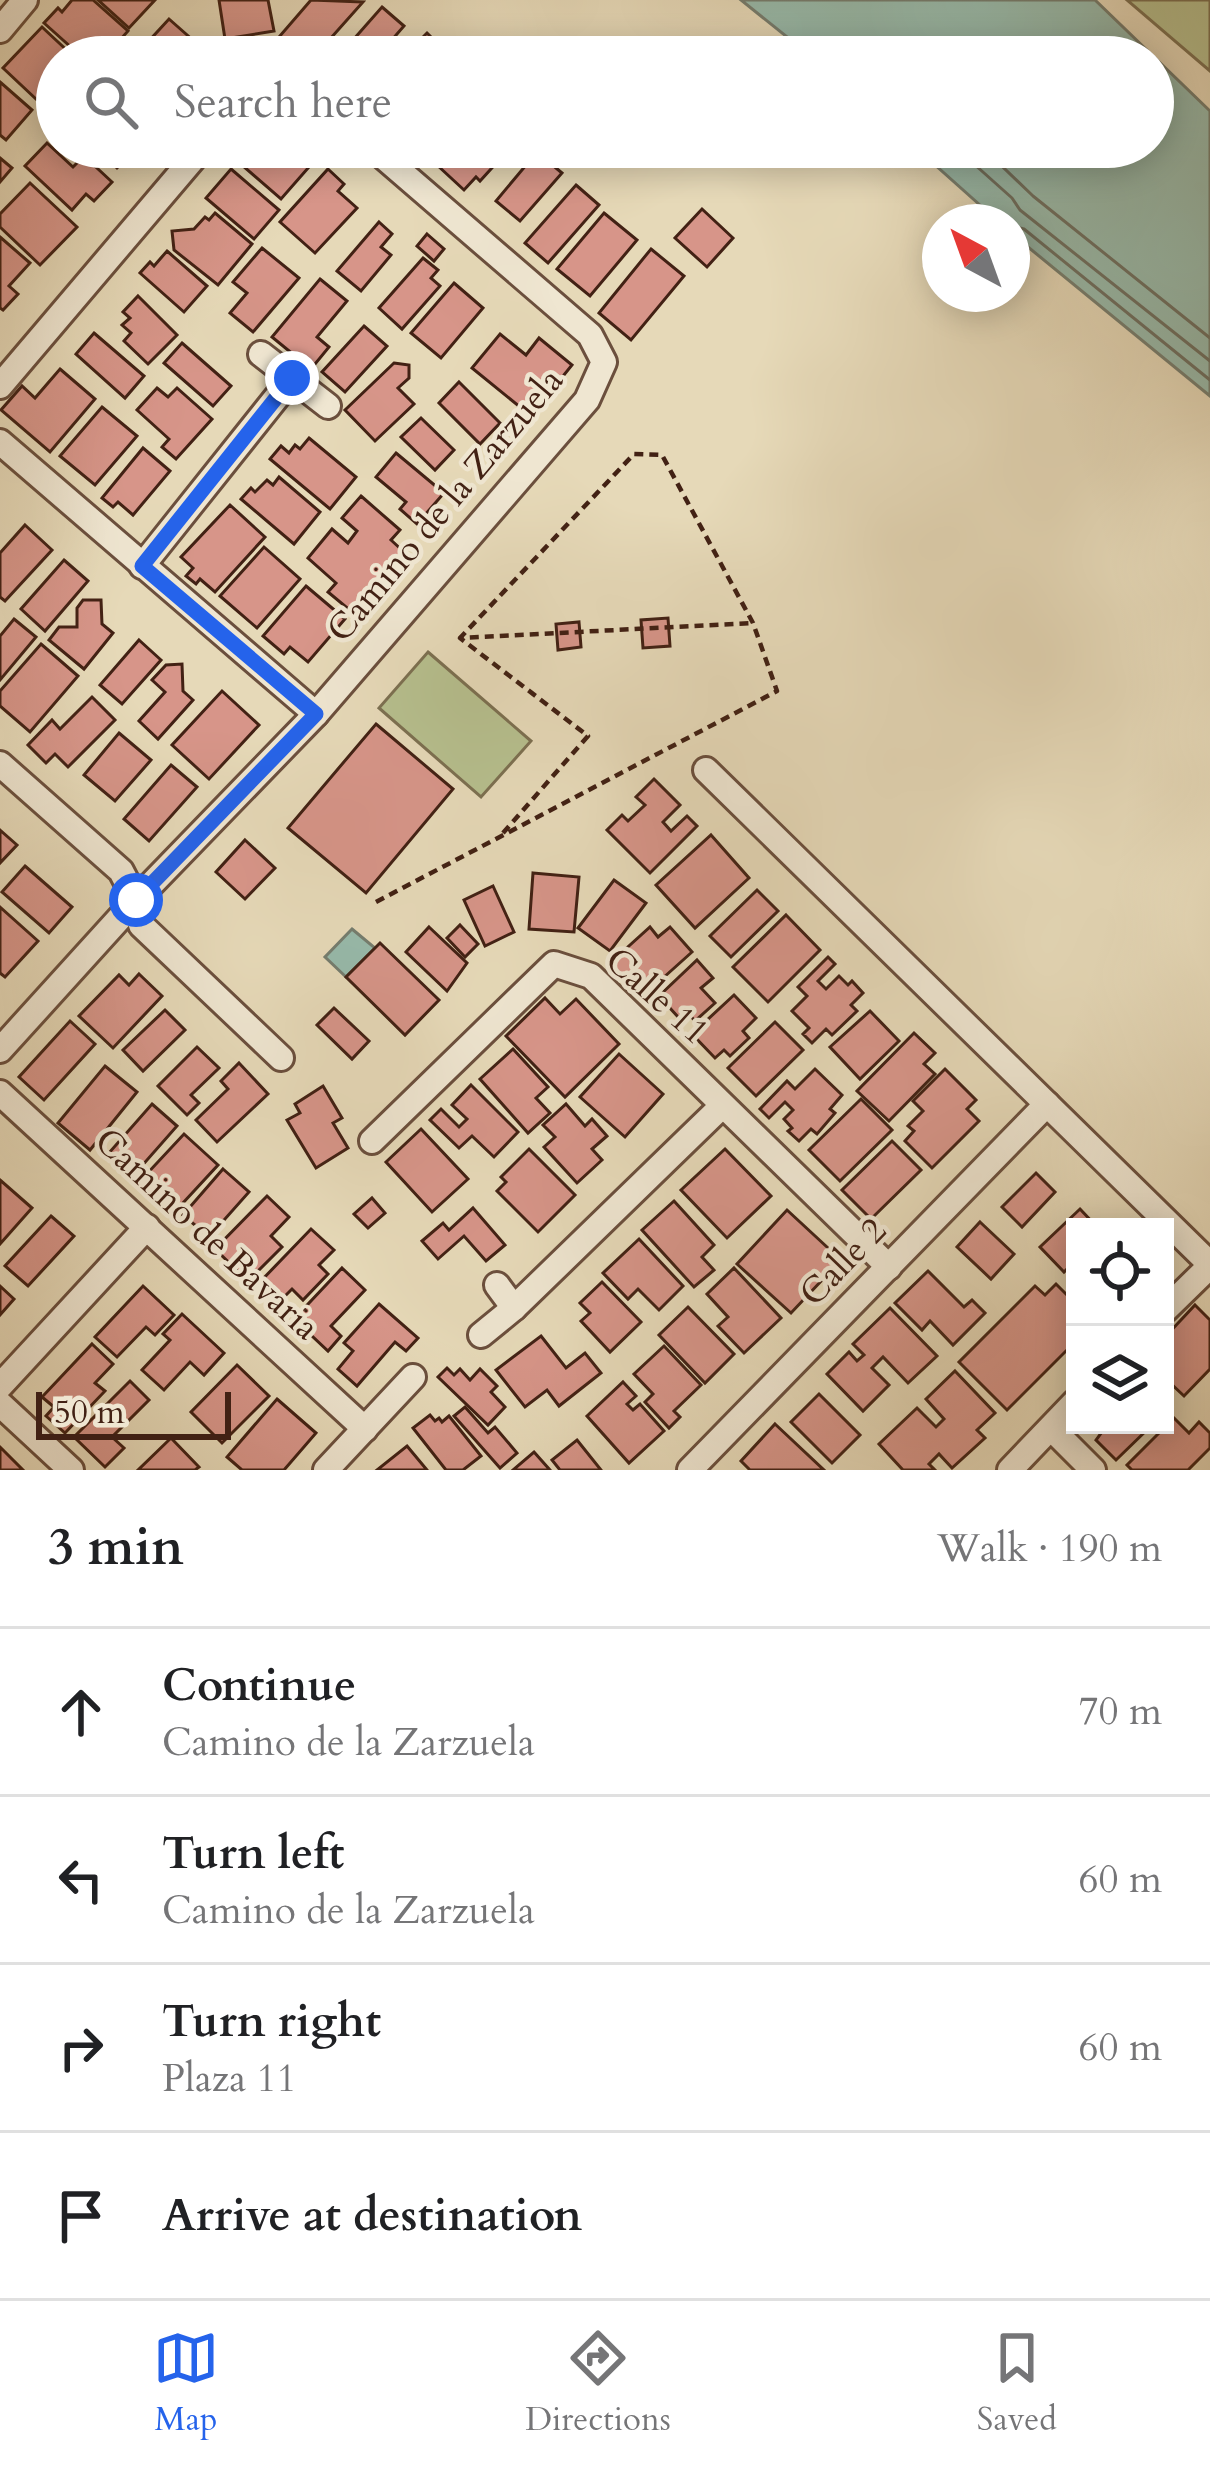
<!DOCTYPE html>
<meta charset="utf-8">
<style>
:root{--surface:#fff;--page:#f2f2f2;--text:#202124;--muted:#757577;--line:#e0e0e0;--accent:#2563eb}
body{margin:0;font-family:Cardo,serif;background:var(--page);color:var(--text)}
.controls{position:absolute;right:36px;bottom:36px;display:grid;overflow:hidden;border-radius:0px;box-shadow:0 6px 30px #0003}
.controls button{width:108px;height:108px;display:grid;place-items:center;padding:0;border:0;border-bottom:3px solid var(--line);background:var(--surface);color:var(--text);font:60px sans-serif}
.compass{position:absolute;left:922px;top:204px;width:108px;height:108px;border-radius:50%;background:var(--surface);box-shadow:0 6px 30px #0003;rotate:319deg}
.scale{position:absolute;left:36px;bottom:30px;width:195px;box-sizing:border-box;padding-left:12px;border:6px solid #422114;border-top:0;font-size:33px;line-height:42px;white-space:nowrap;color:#422114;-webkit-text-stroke:9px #efe6d1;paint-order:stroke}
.stop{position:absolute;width:36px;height:36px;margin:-27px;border:9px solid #2563eb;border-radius:50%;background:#fff}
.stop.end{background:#2563eb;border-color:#fff;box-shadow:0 3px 12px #0008}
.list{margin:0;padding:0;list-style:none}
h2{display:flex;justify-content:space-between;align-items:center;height:156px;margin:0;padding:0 48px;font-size:51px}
h2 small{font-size:39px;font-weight:400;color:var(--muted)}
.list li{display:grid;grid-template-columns:78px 1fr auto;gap:36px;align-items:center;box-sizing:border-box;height:168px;padding:0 48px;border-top:3px solid var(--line)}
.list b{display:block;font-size:45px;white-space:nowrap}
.list p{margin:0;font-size:39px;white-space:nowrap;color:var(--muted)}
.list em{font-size:39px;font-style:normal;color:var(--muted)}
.icon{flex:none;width:66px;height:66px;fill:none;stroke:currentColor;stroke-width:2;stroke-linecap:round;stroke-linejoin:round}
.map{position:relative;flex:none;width:1210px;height:1470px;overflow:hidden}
.search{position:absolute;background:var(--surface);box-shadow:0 6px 30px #0003;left:36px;right:36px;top:36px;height:132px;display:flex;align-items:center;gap:30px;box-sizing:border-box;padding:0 42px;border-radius:66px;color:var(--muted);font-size:45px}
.sheet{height:828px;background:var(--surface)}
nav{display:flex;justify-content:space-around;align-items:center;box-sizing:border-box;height:168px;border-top:3px solid var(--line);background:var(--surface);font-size:33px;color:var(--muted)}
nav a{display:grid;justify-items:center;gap:6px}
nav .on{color:var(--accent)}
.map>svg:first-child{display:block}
.green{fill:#b6bf8e;stroke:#7c7051;stroke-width:3}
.water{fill:#97baab;stroke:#757d6f;stroke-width:3}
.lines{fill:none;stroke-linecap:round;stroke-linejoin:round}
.shore{stroke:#6c6e60;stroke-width:3}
.building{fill:#d79589;stroke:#422114;stroke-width:3}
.minor-casing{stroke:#6b4f3d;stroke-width:30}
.path{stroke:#422114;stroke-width:4.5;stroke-dasharray:9 6;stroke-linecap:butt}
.minor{stroke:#efe6d1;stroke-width:24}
.route{stroke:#2563eb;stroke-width:15}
.labels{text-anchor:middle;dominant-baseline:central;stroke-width:9;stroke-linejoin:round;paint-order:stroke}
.street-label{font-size:36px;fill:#422114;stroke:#efe6d1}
</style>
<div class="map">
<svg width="1210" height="1470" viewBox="0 0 1210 1470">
<rect width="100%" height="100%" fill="#e6d9b8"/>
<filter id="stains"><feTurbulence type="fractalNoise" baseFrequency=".00167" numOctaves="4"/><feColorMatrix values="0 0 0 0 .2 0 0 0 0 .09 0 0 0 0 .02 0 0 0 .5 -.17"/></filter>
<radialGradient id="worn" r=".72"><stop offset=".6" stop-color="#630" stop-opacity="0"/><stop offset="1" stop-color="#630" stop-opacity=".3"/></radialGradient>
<g class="green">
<polygon points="1127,0 1210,0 1210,71"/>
<polygon points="428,652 531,741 481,797 379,708"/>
</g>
<g class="water">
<polygon points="741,0 1095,0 1210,111 1210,396 1017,238 1012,234 1012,222 999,222 915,147 1153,147 1153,57 812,57"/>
<polygon points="352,929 375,948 346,977 325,957"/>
</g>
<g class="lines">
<g class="shore">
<polyline points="955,147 1012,198 1020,210 1210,361"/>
<polyline points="982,147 1033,196 1210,338"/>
<polyline points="1012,226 1024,229 1210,380"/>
</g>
</g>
<g class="building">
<polygon points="72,0 93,0 128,31 105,57 82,57 44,23 58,8 62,12"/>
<polygon points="98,0 155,0 129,28"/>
<polygon points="219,0 268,0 274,31 225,39"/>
<polygon points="311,0 363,2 314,57 302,57 279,37"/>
<polygon points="382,7 404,26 377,57 338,57"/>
<polygon points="169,19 212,57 163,57 147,43"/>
<polygon points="42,27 74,57 57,57 57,111 53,115 3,68"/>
<polygon points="427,33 451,57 403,57"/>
<polygon points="0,82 32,110 6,140 0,135"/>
<polygon points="47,143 73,167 84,156 112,182 94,201 86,194 72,210 25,166"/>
<polygon points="96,147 138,147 117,168"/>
<polygon points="245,147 285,147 309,167 281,199 235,159"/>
<polygon points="453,147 458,151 461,147 511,147 480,181 476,177 464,190 437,165"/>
<polygon points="537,152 562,173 520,221 496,201"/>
<polygon points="0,158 12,168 0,182"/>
<polygon points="231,169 279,210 254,239 206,198"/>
<polygon points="328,169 344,184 338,191 357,208 315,253 280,222"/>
<polygon points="30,183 77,227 40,265 0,227 0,214"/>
<polygon points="576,185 599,205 548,263 525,243"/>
<polygon points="702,209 733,238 707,267 675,238"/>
<polygon points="215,213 252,244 218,285 174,250 172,231 194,229 205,217 209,220"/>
<polygon points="604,213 637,240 590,296 557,269"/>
<polygon points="379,222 392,234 381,247 391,255 361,291 337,271"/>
<polygon points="427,234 444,249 434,261 417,246"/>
<polygon points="0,237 30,263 9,286 18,294 3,310 0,308"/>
<polygon points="262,248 299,278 253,332 230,313 247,293 233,282"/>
<polygon points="651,249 684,276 631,340 599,313"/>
<polygon points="167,251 207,286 184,312 140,273 150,262 154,266"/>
<polygon points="423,258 438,270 431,278 440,286 402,329 379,308"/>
<polygon points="320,279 347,301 317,337 329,347 311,369 272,337"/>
<polygon points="454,283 483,308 441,358 411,333"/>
<polygon points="138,296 177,335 148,364 124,341 131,333 122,325 130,318 123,312"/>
<polygon points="364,326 387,346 345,392 322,372"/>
<polygon points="94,333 144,376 125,398 76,354"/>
<polygon points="500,334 526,355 539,338 572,365 531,416 472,368"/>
<polygon points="182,343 231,386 213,406 164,363"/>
<polygon points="394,363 409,365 409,378 398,388 414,404 375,441 345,410"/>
<polygon points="60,369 95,399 50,452 1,410 22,386 35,398"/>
<polygon points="459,382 500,423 480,444 439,403"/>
<polygon points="157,388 168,397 177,388 212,419 176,459 162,447 169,439 137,410"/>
<polygon points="102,407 137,436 95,485 60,456"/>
<polygon points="421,418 454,450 435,470 401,437"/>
<polygon points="309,438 356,477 330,509 270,459 281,446 289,453 295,445 300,449"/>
<polygon points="143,448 170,471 133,515 118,502 113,507 102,498"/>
<polygon points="396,453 444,493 417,524 400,509 406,502 376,477"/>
<polygon points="279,477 320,512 294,544 241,499 251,488 255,492 267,480 273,485"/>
<polygon points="361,496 400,530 391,540 404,552 352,612 328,592 336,583 308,558 332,529 348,543 357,531 342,518"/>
<polygon points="230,505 265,537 215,592 200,579 196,584 186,576 193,568 181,557"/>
<polygon points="25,525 52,550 5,601 0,597 0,553"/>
<polygon points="264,547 300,579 257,628 220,596"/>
<polygon points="64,560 88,581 45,631 21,609"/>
<polygon points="306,586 345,619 308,662 290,647 284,654 263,636"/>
<polygon points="83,600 101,600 102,624 113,633 84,669 49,640 59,627 77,627 77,608"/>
<polygon points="668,618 670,646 643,648 641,620"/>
<polygon points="14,619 36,637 0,680 0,636"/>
<polygon points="579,622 581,647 558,650 556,624"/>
<polygon points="139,640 161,660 122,704 100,685"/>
<polygon points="41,644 78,676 30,732 0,706 0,691"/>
<polygon points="182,664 183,691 193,700 158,739 139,721 165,692 152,680 166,665"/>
<polygon points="222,691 259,725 209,779 172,745"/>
<polygon points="92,697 115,720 68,767 55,754 46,763 28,745 52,720 60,729"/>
<polygon points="376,724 453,789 366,893 288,828"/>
<polygon points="119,733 151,760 115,801 84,775"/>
<polygon points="171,765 197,787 149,841 124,819"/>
<polygon points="654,779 680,805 663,822 671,831 687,816 697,826 650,873 607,830 622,815 628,821 645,805 636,797"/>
<polygon points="0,830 17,845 0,863"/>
<polygon points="711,835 749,878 695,928 656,885"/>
<polygon points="245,840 275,868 245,899 216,872"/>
<polygon points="25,866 72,907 49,933 2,892"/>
<polygon points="533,873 579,877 574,932 529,929"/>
<polygon points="614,880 646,903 610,951 578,928"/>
<polygon points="493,886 514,932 485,946 464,900"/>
<polygon points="757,890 778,911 731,957 710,936"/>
<polygon points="0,907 38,941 5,977 0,973"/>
<polygon points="786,915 820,950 768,1002 733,967"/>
<polygon points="460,925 478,944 465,957 447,938"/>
<polygon points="429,927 467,963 447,991 406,952"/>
<polygon points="650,927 658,937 670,927 692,952 653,987 640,973 627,984 609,964"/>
<polygon points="380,943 439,1000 405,1035 346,977"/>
<polygon points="828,957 835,964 818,981 826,989 839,976 848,985 852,981 863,993 851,1005 857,1011 832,1035 826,1029 812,1043 803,1034 809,1028 792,1011 807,996 798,987"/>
<polygon points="697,960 713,978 701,988 715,1003 695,1021 686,1011 679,1018 659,996"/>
<polygon points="139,974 162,996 113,1048 79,1016 119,975 129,985"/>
<polygon points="734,995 756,1018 743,1031 749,1038 730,1056 724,1050 715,1058 692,1034"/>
<polygon points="545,998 560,1014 576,999 619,1044 565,1097 506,1036"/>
<polygon points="334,1008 369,1041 352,1059 317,1025"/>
<polygon points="165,1010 185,1030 143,1071 123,1050"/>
<polygon points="870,1011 899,1041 860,1079 830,1047"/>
<polygon points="70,1021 95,1044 44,1100 19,1077"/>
<polygon points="775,1022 803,1050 756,1096 728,1068"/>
<polygon points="914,1033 935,1053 924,1064 935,1074 889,1121 857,1091"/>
<polygon points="197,1047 219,1068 191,1095 199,1103 187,1115 158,1086"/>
<polygon points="513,1049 548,1087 536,1098 550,1113 528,1133 480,1079"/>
<polygon points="619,1054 663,1094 625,1137 580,1097"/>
<polygon points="239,1063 268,1094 217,1142 196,1120 228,1089 221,1081"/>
<polygon points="105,1066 137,1092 90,1150 58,1123"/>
<polygon points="815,1069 842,1095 830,1109 835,1113 817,1134 811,1129 799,1141 788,1131 792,1128 784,1119 793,1110 785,1102 769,1118 760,1109 787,1081 795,1089"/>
<polygon points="945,1069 976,1100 967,1109 979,1121 932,1168 905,1141 914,1131 908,1126 923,1111 913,1101"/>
<polygon points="471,1085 518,1132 494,1157 472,1136 459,1148 430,1120 441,1109 459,1127 467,1119 452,1105"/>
<polygon points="323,1086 342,1118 333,1123 348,1148 316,1168 287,1120 300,1113 295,1104"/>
<polygon points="861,1099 892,1130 840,1181 809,1150"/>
<polygon points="152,1104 177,1126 133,1176 108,1154"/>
<polygon points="566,1104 585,1126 592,1119 607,1136 592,1149 602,1160 577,1183 544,1147 555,1137 543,1125"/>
<polygon points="421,1129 468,1179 432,1212 386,1162"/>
<polygon points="184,1134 218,1165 170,1217 148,1198 155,1190 142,1179"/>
<polygon points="892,1141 921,1170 871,1219 842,1190"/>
<polygon points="529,1149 575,1195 538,1232 497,1191 506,1182 501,1177"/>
<polygon points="725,1149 771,1196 727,1238 681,1190"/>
<polygon points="223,1169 249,1192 209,1237 183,1215"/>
<polygon points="1036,1173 1055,1192 1022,1227 1002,1207"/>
<polygon points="0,1180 32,1208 0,1244"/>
<polygon points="267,1196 289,1217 271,1236 282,1247 248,1281 215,1249"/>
<polygon points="372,1198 385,1213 368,1228 354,1214"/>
<polygon points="674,1201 714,1245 702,1257 714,1270 694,1287 642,1230"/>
<polygon points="473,1208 505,1245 486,1261 464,1236 438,1259 422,1241 443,1223 449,1230"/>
<polygon points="1080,1209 1097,1227 1075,1227 1075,1261 1064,1272 1040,1247"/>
<polygon points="787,1210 841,1260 791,1313 737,1264"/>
<polygon points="51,1216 74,1236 28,1286 5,1266"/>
<polygon points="980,1222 1014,1254 991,1279 957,1247"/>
<polygon points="311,1229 334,1250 319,1265 328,1274 303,1300 292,1289 278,1303 258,1284"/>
<polygon points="639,1239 683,1286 659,1310 638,1289 628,1299 603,1273"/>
<polygon points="342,1268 365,1290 331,1326 341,1336 328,1351 294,1319"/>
<polygon points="734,1268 781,1318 744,1353 718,1326 728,1317 707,1294"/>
<polygon points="928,1271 964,1307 972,1300 985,1313 953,1345 930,1321 922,1330 895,1303"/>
<polygon points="602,1282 641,1322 610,1352 581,1321 590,1313 580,1303"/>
<polygon points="1056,1284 1075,1303 1075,1342 1007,1410 959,1362 1035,1286 1045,1295"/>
<polygon points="0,1286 14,1299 0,1315"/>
<polygon points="143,1286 174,1315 155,1335 146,1327 117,1357 95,1337"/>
<polygon points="379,1304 418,1338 406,1351 395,1342 357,1386 338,1369 353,1351 344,1343"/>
<polygon points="1195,1305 1210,1320 1210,1369 1184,1396 1165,1378 1165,1337"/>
<polygon points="688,1307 734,1354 705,1383 659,1335"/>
<polygon points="890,1308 937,1356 908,1383 883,1357 872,1368 889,1385 863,1411 827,1374 849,1352 857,1361 864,1355 853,1344"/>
<polygon points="182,1314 224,1353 204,1375 190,1362 164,1390 142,1370 170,1340 163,1334"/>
<polygon points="541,1336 566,1368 585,1353 601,1373 559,1406 547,1390 525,1407 496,1370"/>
<polygon points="92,1344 113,1364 95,1383 105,1391 65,1433 46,1416 54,1407 42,1397"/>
<polygon points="664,1346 701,1385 674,1411 680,1417 669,1428 645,1402 653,1394 634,1374"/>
<polygon points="237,1365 269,1396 222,1443 191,1412"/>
<polygon points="447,1368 454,1375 460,1369 470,1380 480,1369 497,1386 491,1392 505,1407 488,1425 438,1377"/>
<polygon points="955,1371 995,1413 977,1430 985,1438 952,1468 939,1454 929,1464 935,1470 903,1470 879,1444 917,1408 936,1427 944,1419 926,1399"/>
<polygon points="130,1381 149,1400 112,1437 124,1448 105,1467 74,1437"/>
<polygon points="623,1382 636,1396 627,1404 633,1410 640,1404 664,1431 629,1463 587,1416"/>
<polygon points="819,1394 860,1435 832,1463 791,1422"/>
<polygon points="277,1399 316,1433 284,1470 242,1470 227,1457"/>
<polygon points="465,1407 488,1433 495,1427 517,1453 500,1468 454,1416"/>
<polygon points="430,1415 435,1421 439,1418 442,1422 449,1416 481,1456 463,1470 446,1470 413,1428"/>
<polygon points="1174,1418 1189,1433 1199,1422 1210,1433 1210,1448 1188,1470 1132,1470 1127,1465"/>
<polygon points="775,1424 824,1470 750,1470 741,1461"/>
<polygon points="1107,1425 1152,1425 1116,1460 1096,1440"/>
<polygon points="171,1438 199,1467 195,1470 138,1470"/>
<polygon points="577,1440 601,1470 560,1470 552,1460"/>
<polygon points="407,1446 427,1470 377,1470"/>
<polygon points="0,1447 23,1470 0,1470"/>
<polygon points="534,1452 550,1470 513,1470"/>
</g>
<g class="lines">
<defs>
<g id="minor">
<polyline points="0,30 25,0"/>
<polyline points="261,354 328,406"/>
<polyline points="0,386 203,147"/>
<polyline points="0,442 316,714"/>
<polyline points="142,566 292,378"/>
<polyline points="0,764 121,871 136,900 141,925 281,1058"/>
<polyline points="706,770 1210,1264"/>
<polyline points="0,1050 136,900 316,714 587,400 604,362 590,335 372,147"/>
<polyline points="0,1093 365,1429"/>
<polyline points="372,1141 554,964 591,976 889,1267"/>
<polyline points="497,1285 514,1308"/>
<polyline points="1165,1310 1210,1266"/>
<polyline points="481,1335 514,1308 722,1106"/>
<polyline points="0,1386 147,1227"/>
<polyline points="0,1404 71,1470"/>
<polyline points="1051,1428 1093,1470"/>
<polyline points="326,1470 413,1377"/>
<polyline points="690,1470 1047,1104"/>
<polyline points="1010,1470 1075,1402"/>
</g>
</defs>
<use href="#minor" class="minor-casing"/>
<g class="path">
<polyline points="503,833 588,736 460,638 753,623"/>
<polyline points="376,902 777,691 753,623 662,455 634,454 460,638"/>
</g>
<use href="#minor" class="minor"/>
</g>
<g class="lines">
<polyline class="route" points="136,900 316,714 142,566 292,378"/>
</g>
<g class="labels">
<g class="street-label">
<text transform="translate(445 505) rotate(-50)">Camino de la Zarzuela</text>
<text transform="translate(657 996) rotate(42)">Calle 11</text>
<text transform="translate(207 1234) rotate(43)">Camino de Bavaria</text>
<text transform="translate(843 1262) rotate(-46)">Calle 2</text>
</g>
</g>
<rect width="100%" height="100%" filter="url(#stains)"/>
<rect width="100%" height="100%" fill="url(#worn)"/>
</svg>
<div class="controls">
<button><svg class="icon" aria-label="locate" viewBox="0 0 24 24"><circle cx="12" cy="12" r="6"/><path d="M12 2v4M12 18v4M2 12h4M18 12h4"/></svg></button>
<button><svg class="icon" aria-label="layers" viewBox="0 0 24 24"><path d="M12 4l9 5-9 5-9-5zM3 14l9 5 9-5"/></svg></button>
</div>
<svg class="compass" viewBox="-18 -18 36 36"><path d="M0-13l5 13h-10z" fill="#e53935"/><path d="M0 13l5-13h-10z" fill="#757577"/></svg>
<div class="scale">50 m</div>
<div class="stop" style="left:136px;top:900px"></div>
<div class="stop end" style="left:292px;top:378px"></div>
<div class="search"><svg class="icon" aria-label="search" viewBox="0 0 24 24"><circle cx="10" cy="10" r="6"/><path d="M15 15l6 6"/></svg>Search here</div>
</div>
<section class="sheet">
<h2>3 min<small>Walk · 190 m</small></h2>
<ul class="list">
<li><svg class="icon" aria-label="ahead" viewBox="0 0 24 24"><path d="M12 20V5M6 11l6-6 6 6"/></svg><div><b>Continue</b><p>Camino de la Zarzuela</p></div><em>70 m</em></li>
<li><svg class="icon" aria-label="left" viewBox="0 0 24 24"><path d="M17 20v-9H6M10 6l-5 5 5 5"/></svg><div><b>Turn left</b><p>Camino de la Zarzuela</p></div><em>60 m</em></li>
<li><svg class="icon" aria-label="right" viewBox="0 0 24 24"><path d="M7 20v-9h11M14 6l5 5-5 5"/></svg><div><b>Turn right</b><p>Plaza 11</p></div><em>60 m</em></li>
<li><svg class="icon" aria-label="arrive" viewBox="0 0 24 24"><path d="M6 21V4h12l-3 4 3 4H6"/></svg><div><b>Arrive at destination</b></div></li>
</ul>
</section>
<nav>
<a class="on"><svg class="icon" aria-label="map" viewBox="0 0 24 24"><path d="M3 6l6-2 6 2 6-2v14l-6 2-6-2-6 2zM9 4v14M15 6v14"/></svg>Map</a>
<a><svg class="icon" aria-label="directions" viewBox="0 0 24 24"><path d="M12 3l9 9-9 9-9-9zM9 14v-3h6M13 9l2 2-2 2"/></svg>Directions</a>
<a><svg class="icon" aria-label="saved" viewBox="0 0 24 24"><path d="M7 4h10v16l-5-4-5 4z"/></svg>Saved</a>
</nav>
